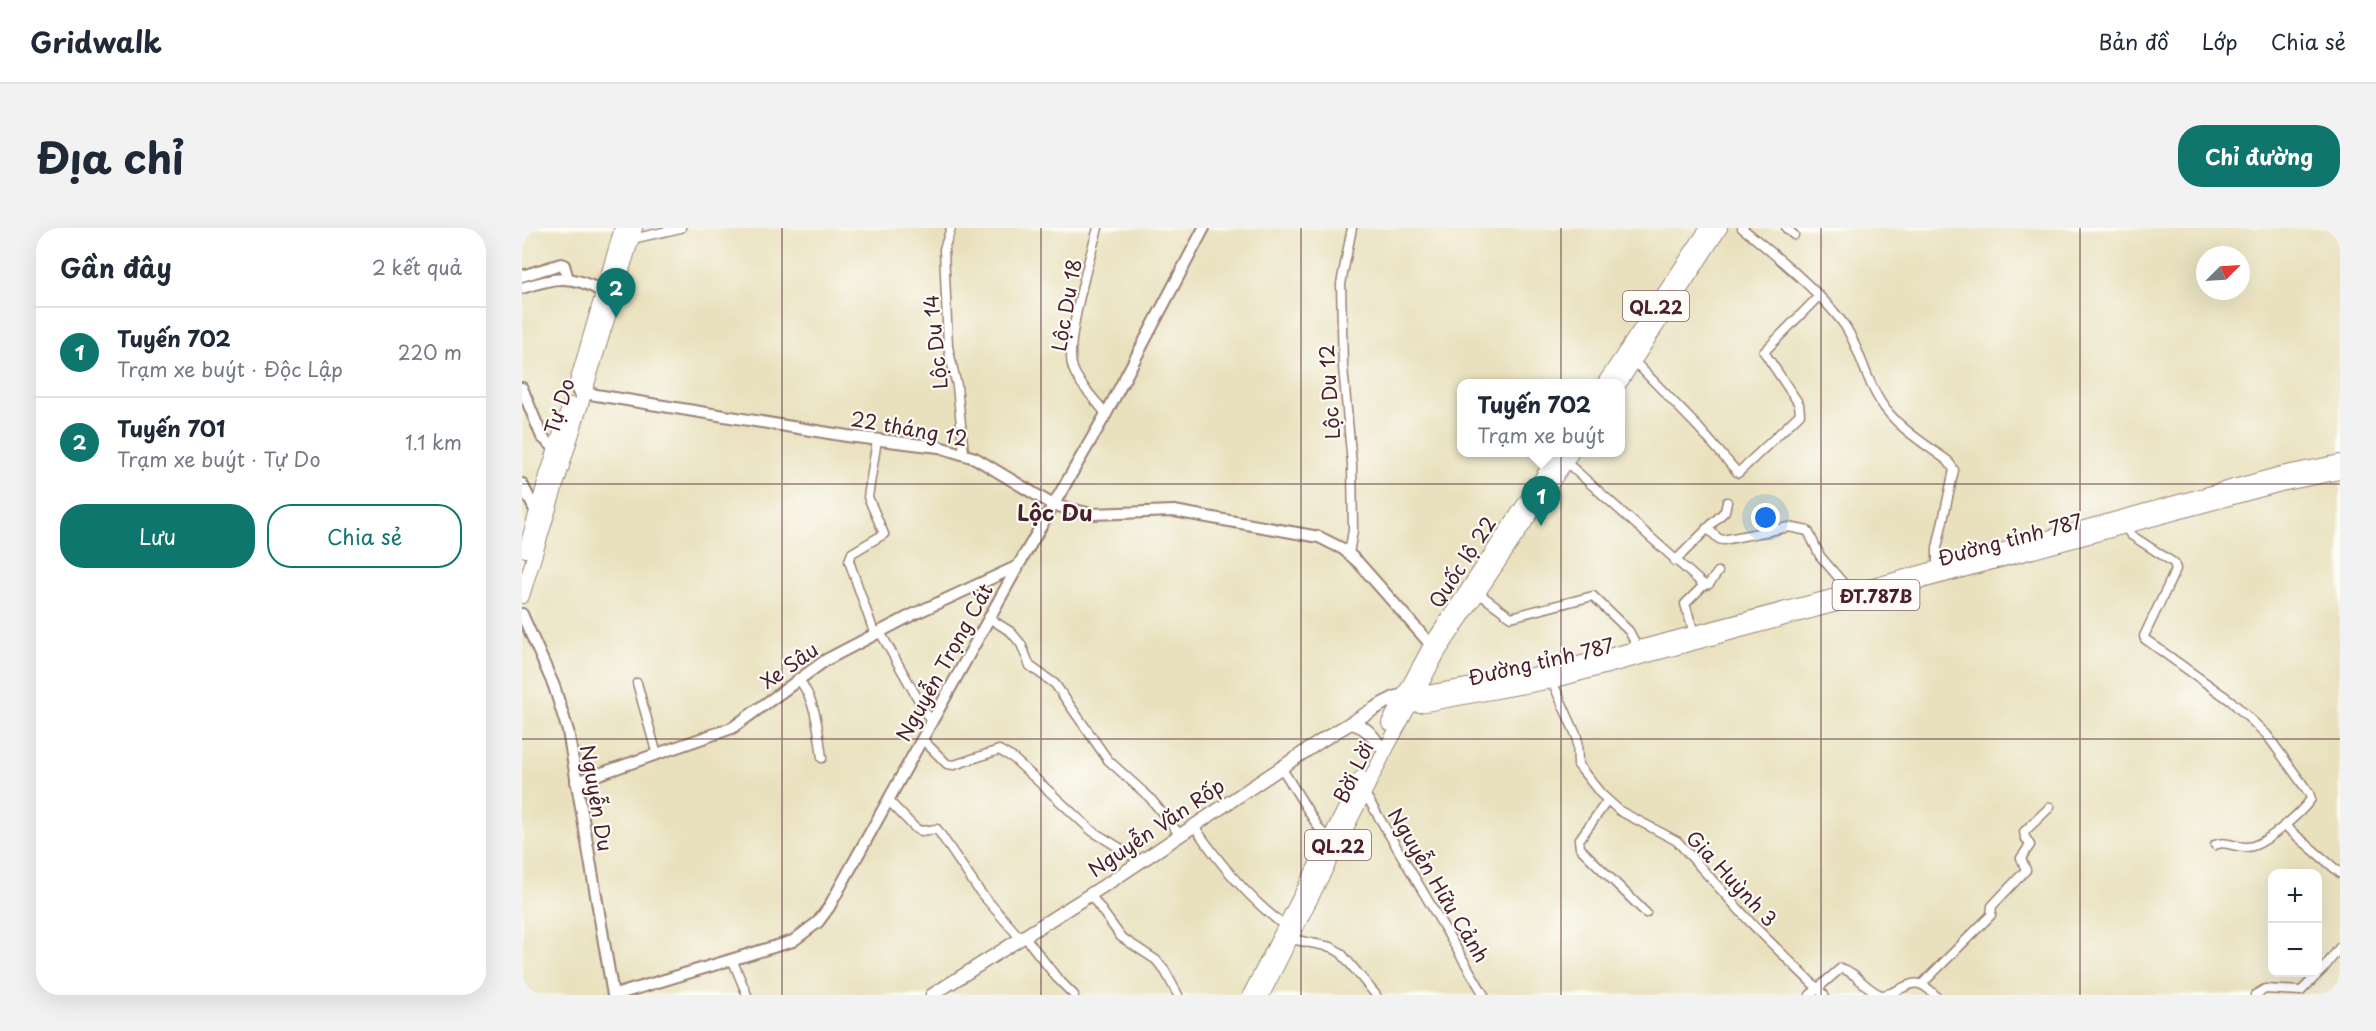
<!DOCTYPE html>
<html lang="vi">
<meta charset="utf-8">
<style>
:root{--surface:#fff;--page:#f2f2f3;--text:#1f2937;--muted:#747a83;--line:#e0e1e3;--accent:#0f766e}
body{margin:0;font-family:"Playpen Sans",sans-serif;background:var(--page);color:var(--text)}
.controls{position:absolute;right:18px;bottom:18px;display:grid;overflow:hidden;border-radius:12px;box-shadow:0 6px 24px #0002}
.controls button{width:54px;height:54px;display:grid;place-items:center;padding:0;border:0;border-bottom:2px solid var(--line);background:var(--surface);color:var(--text);font:30px sans-serif}
.compass{position:absolute;left:1674px;top:18px;width:54px;height:54px;border-radius:50%;background:var(--surface);box-shadow:0 6px 24px #0002;rotate:66deg}
.you{position:absolute;left:1244px;top:290px;width:21px;height:21px;margin:-15px;border:4px solid #fff;border-radius:50%;background:#1a73e8;box-shadow:0 0 0 9px #1a73e833}
.badge{display:grid;place-items:center;width:39px;height:39px;border-radius:50%;background:var(--accent);color:#fff;font-size:20px;font-weight:700}
.pin{position:absolute;translate:-50% -50px;filter:drop-shadow(0 2px 3px #0008)}
.pin::after{content:'';position:absolute;top:32px;width:21px;height:18px;background:inherit;clip-path:polygon(0 0,100% 0,50% 100%)}
.popup{position:absolute;left:935px;top:151px;width:168px;height:78px;box-sizing:border-box;display:grid;place-content:center;border-radius:12px;background:var(--surface);filter:drop-shadow(0 2px 4px #0005);font-size:20px;white-space:nowrap;color:var(--muted)}
.popup b{font-size:22px;color:var(--text)}
.popup::after{content:'';position:absolute;left:50%;top:100%;margin-left:-12px;border:12px solid transparent;border-top-color:var(--surface)}
.list{margin:0;padding:0;list-style:none}
h2{display:flex;justify-content:space-between;align-items:center;height:78px;margin:0;padding:0 24px;font-size:26px}
h2 small{font-size:20px;font-weight:400;color:var(--muted)}
.list li{display:grid;grid-template-columns:39px 1fr auto;gap:18px;align-items:center;box-sizing:border-box;height:90px;padding:0 24px;border-top:2px solid var(--line)}
.list b{display:block;font-size:22px;white-space:nowrap}
.list p{margin:0;font-size:20px;white-space:nowrap;color:var(--muted)}
.list em{font-size:20px;font-style:normal;color:var(--muted)}
.actions{display:flex;gap:12px;padding:18px 24px}
.actions a{flex:1;padding:14px 0;border:2px solid var(--accent);border-radius:24px;text-align:center;font-size:21px;color:var(--accent)}
.actions .main{background:var(--accent);color:#fff}
.map{position:relative;flex:none;width:1818px;height:767px;overflow:hidden;border-radius:24px}
header{display:flex;align-items:center;gap:36px;box-sizing:border-box;height:84px;padding:0 30px;background:var(--surface);border-bottom:2px solid var(--line)}
header strong{font-size:28px}
nav{display:flex;gap:33px;margin-inline-start:auto;font-size:21px}
.intro{display:flex;align-items:center;justify-content:space-between;box-sizing:border-box;height:144px;padding:0 36px}
h1{margin:0;font-size:42px}
.button{padding:15px 27px;border-radius:24px;background:var(--accent);color:#fff;font-size:21px;font-weight:700}
main{display:flex;gap:36px;padding:0 36px}
aside{flex:1;background:var(--surface);border-radius:24px;box-shadow:0 6px 24px #0002}
.map>svg:first-child{display:block}
.lines{fill:none;stroke-linecap:round;stroke-linejoin:round}
.minor-casing{stroke:#9a8074;stroke-width:11}
.tertiary-casing{stroke:#9a8074;stroke-width:14}
.secondary-casing{stroke:#9a8074;stroke-width:15}
.primary-casing{stroke:#9a8074;stroke-width:16}
.trunk-casing{stroke:#9a8074;stroke-width:16}
.minor{stroke:#fff;stroke-width:8}
.tertiary{stroke:#fff;stroke-width:10}
.secondary{stroke:#fff;stroke-width:12}
.primary{stroke:#fff;stroke-width:14}
.trunk{stroke:#fff;stroke-width:14}
.grid{fill:none;stroke:#4a1f2b;stroke-width:1.5;stroke-opacity:0.55}
.labels{text-anchor:middle;dominant-baseline:central;stroke-width:4.5;stroke-linejoin:round;paint-order:stroke}
.shield{fill:#fdfcf7;stroke:#806168;stroke-width:1.5}
.shield-label{font-size:18px;font-weight:bold;fill:#4a1f2b}
.street-label{font-size:20px;fill:#4a1f2b;stroke:#fdfcf7}
.quarter-label{font-size:22px;font-weight:bold;fill:#4a1f2b;stroke:#fdfcf7}
</style>
<header>
<strong>Gridwalk</strong>
<nav><a>Bản đồ</a><a>Lớp</a><a>Chia sẻ</a></nav>
</header>
<div class="intro"><h1>Địa chỉ</h1><a class="button">Chỉ đường</a></div>
<main>
<aside>
<h2>Gần đây<small>2 kết quả</small></h2>
<ul class="list">
<li><span class="badge">1</span><div><b>Tuyến 702</b><p>Trạm xe buýt · Độc Lập</p></div><em>220 m</em></li>
<li><span class="badge">2</span><div><b>Tuyến 701</b><p>Trạm xe buýt · Tự Do</p></div><em>1.1 km</em></li>
</ul>
<div class="actions"><a class="main">Lưu</a><a>Chia sẻ</a></div>
</aside>
<div class="map">
<svg width="1818" height="767" viewBox="0 0 1818 767">
<rect width="100%" height="100%" fill="#fdfcf7"/>
<filter id="ink" filterUnits="userSpaceOnUse"><feTurbulence type="fractalNoise" baseFrequency=".0167" numOctaves="2"/><feDisplacementMap in="SourceGraphic" scale="12" xChannelSelector="R" yChannelSelector="G"/><feConvolveMatrix kernelMatrix="1 2 1 2 8 2 1 2 1" color-interpolation-filters="sRGB"/></filter>
<filter id="wash" filterUnits="userSpaceOnUse"><feTurbulence type="fractalNoise" baseFrequency=".008" numOctaves="4" result="noise"/><feDisplacementMap in="SourceGraphic" scale="24" xChannelSelector="R" yChannelSelector="G"/><feGaussianBlur stdDeviation="1.35" result="paint"/><feColorMatrix in="noise" values="0 0 0 0 0 0 0 0 0 0 0 0 0 0 0 0 0 1.4 0 .05"/><feComposite in="paint" operator="in"/></filter>
<g filter="url(#wash)">
<rect width="100%" height="100%" fill="#e9e1be"/>
</g>
<g filter="url(#ink)">
<g class="lines">
<defs>
<g id="minor">
<polyline points="429,0 422,21 426,119 435,158 442,225"/>
<path d="M576,0C568,27 544,112 550,137C554,154 574,172 584,186"/>
<path d="M1220,0C1251,25 1301,66 1323,98C1338,121 1343,150 1358,173C1373,198 1403,216 1426,233L1432,242L1415,320V340"/>
<polyline points="1264,0 1272,7"/>
<polyline points="107,10 110,11 159,0"/>
<polyline points="1112,133 1176,199 1216,245 1278,186 1277,176 1242,124 1296,69"/>
<polyline points="1044,234 1182,357"/>
<path d="M1603,299L1609,307L1652,335L1654,341L1622,408L1623,411L1709,473L1745,507L1787,565L1789,571C1779,585 1741,619 1725,619C1712,620 1706,612 1693,617"/>
<polyline points="1185,300 1197,311 1201,312 1267,299 1286,303 1298,328 1329,364"/>
<polyline points="827,326 831,302 830,236 821,139 819,56 830,0"/>
<polyline points="1153,333 1203,283 1205,274"/>
<polyline points="955,364 989,389 1071,368 1107,403 1116,420"/>
<polyline points="467,390 489,404 499,416 508,438 533,456 586,532 628,570 658,607"/>
<polyline points="358,404 409,494"/>
<polyline points="1172,405 1163,376 1182,357 1187,356 1196,344"/>
<polyline points="353,407 327,333 330,325 362,306 346,269 355,212"/>
<path d="M276,450C295,475 296,501 300,530"/>
<polyline points="1030,453 1055,509 1056,537 1079,566 1098,583 1155,613 1229,695 1302,767"/>
<polyline points="115,455 135,527"/>
<polyline points="400,511 425,536 432,537 477,522 491,530 570,603 619,633"/>
<polyline points="759,539 798,602 808,610"/>
<polyline points="842,564 962,767"/>
<polyline points="366,572 393,600 399,603 415,601 458,664 499,711"/>
<polyline points="1085,573 1057,612 1058,620 1124,685"/>
<polyline points="1762,597 1818,645"/>
<path d="M672,598C697,635 727,671 763,698"/>
<polyline points="568,666 599,709 634,732 643,743 656,767"/>
<polyline points="503,709 535,750 552,767"/>
<polyline points="769,711 809,719 819,725 854,767"/>
<polyline points="210,731 225,767"/>
<polyline points="1401,755 1469,687 1470,678 1504,642 1499,630 1508,617 1503,609 1502,604 1528,579"/>
<path d="M1288,767L1319,740C1334,744 1343,761 1359,767"/>
<path d="M1361,767C1386,763 1390,743 1413,767"/>
<polyline points="1733,767 1743,761 1779,763 1802,740 1818,719"/>
</g>
<g id="tertiary">
<polyline points="0,48 39,36 42,37 46,51"/>
<path d="M0,60C31,50 50,45 80,64"/>
<polyline points="0,160 20,209 34,221"/>
<polyline points="56,164 325,208 417,219 453,230 531,277 570,286 652,283 797,309 821,321 836,334 909,417"/>
<polyline points="0,256 14,284"/>
<polyline points="0,386 32,458 46,503 91,767"/>
<polyline points="54,554 210,500 304,432 390,387 496,338"/>
<polyline points="93,767 271,713 296,694 307,679 496,338 584,186 682,0"/>
</g>
<g id="secondary">
<path d="M828,495C842,498 848,504 856,516"/>
<polyline points="410,767 591,652 802,511 860,476 874,469 881,468"/>
</g>
<g id="primary">
<polyline points="54,158 100,0"/>
<polyline points="4,322 25,248 48,177"/>
<polyline points="0,368 113,0"/>
<polyline points="893,467 1022,445 1329,364 1759,246 1818,234"/>
<polyline points="888,476 898,477 1030,453 1759,256 1818,244"/>
</g>
<g id="trunk">
<polyline points="1082,156 1186,0"/>
<polyline points="1097,156 1198,0"/>
<polyline points="867,495 909,417 1037,224"/>
<polyline points="728,767 839,550"/>
<polyline points="740,767 865,519 917,423 1050,224"/>
</g>
</defs>
<use href="#minor" class="minor-casing"/>
<use href="#tertiary" class="tertiary-casing"/>
<use href="#secondary" class="secondary-casing"/>
<use href="#primary" class="primary-casing"/>
<use href="#trunk" class="trunk-casing"/>
<use href="#minor" class="minor"/>
<use href="#tertiary" class="tertiary"/>
<use href="#secondary" class="secondary"/>
<use href="#primary" class="primary"/>
<use href="#trunk" class="trunk"/>
</g>
</g>
<path class="grid" d="M260,0V767M519,0V767M779,0V767M1039,0V767M1299,0V767M1558,0V767M0,256H1818M0,511H1818"/>
<g class="labels">
<g class="shield">
<rect x="1101" y="63" width="66" height="30" rx="4.5"/>
<rect x="1310.5" y="352" width="87" height="30" rx="4.5"/>
<rect x="783" y="602" width="66" height="30" rx="4.5"/>
</g>
<g class="shield-label">
<text x="1134" y="78">QL.22</text>
<text x="1354" y="367">ĐT.787B</text>
<text x="816" y="617">QL.22</text>
</g>
<g class="street-label">
<text transform="translate(544 77) rotate(-80)">Lộc Du 18</text>
<text transform="translate(413 114) rotate(-96)">Lộc Du 14</text>
<text transform="translate(807 164) rotate(-94)">Lộc Du 12</text>
<text transform="translate(37 178) rotate(-73)">Tự Do</text>
<text transform="translate(387 200) rotate(10)">22 tháng 12</text>
<text transform="translate(1488 311) rotate(-15)">Đường tỉnh 787</text>
<text transform="translate(940 334) rotate(-57)">Quốc lộ 22</text>
<text transform="translate(1019 433) rotate(-13)">Đường tỉnh 787</text>
<text transform="translate(422 434) rotate(-61)">Nguyễn Trọng Cát</text>
<text transform="translate(267 437) rotate(-35)">Xe Sâu</text>
<text transform="translate(831 544) rotate(-64)">Bời Lời</text>
<text transform="translate(75 570) rotate(80)">Nguyễn Du</text>
<text transform="translate(634 599) rotate(-34)">Nguyễn Văn Rốp</text>
<text transform="translate(1210 650) rotate(47)">Gia Huỳnh 3</text>
<text transform="translate(917 657) rotate(59)">Nguyễn Hữu Cảnh</text>
</g>
<g class="quarter-label">
<text x="533" y="283">Lộc Du</text>
</g>
</g>
</svg>
<div class="controls">
<button>+</button>
<button>−</button>
</div>
<svg class="compass" viewBox="-18 -18 36 36"><path d="M0-13l5 13h-10z" fill="#e53935"/><path d="M0 13l5-13h-10z" fill="#747a83"/></svg>
<div class="you"></div>
<div class="pin badge" style="left:1019px;top:298px">1</div>
<div class="popup"><b>Tuyến 702</b>Trạm xe buýt</div>
<div class="pin badge" style="left:94px;top:90px">2</div>
</div>
</main>
